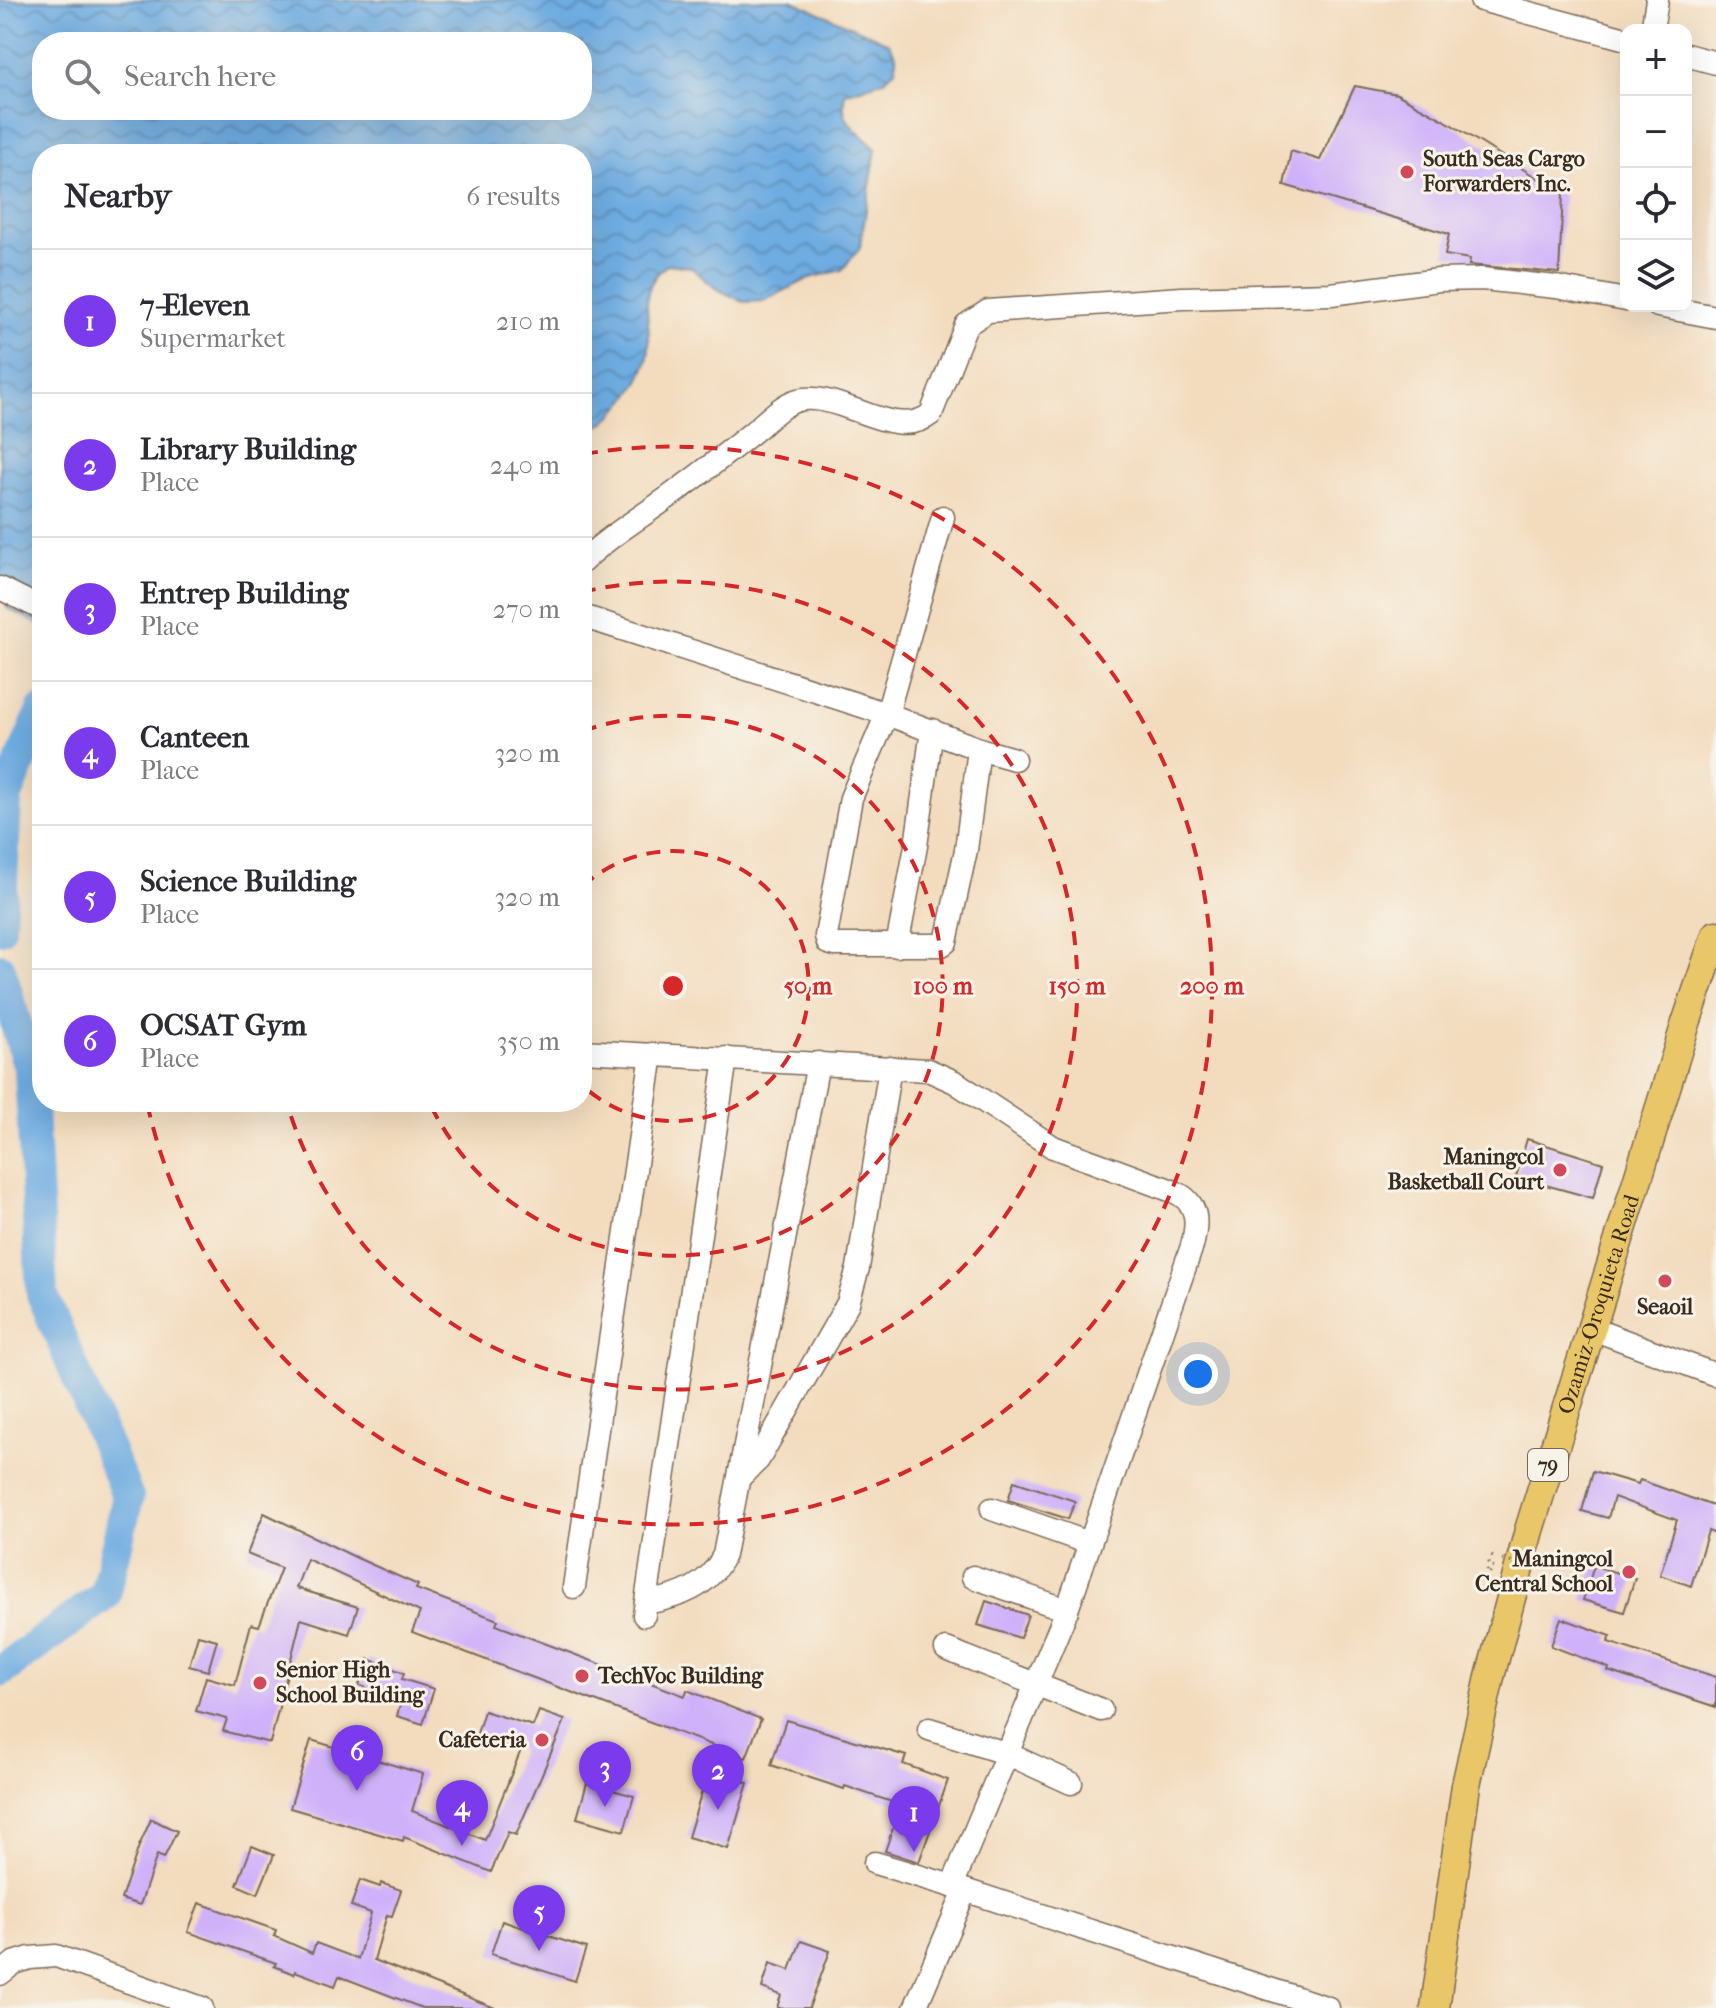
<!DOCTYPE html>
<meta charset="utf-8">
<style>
:root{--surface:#fff;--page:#f7f7f7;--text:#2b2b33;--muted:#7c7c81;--line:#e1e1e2;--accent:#7c3aed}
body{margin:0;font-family:"IM FELL French Canon",serif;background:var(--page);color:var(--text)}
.controls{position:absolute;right:24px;top:24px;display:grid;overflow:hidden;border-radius:16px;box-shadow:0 8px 32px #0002}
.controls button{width:72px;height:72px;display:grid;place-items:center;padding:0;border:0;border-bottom:2px solid var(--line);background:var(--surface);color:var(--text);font:40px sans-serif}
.you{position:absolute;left:1198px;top:1374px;width:28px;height:28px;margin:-20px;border:6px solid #fff;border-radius:50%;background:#1a73e8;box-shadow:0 0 0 12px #1a73e833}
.badge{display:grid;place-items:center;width:52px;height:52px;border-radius:50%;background:var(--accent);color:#fff;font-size:26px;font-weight:700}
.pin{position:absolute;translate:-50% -66px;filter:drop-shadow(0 2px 4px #0008)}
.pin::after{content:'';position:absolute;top:42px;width:28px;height:24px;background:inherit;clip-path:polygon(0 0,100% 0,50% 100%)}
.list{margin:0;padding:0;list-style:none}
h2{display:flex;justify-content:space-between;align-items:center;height:104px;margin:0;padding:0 32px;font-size:34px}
h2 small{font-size:26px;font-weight:400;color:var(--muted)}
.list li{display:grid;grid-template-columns:52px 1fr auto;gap:24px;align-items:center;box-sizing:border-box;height:144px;padding:0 32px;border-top:2px solid var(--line)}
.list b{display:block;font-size:30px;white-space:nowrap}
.list p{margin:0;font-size:26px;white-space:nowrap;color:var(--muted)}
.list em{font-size:26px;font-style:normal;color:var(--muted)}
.icon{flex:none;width:44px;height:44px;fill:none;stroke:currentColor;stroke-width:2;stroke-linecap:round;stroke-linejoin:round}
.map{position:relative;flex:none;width:1716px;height:2008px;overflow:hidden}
.search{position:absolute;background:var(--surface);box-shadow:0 8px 32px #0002;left:32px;top:32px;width:560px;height:88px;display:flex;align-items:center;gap:20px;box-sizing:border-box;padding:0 28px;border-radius:32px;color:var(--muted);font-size:30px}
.panel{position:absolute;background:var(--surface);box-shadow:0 8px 32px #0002;left:32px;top:144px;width:560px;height:968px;border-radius:32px}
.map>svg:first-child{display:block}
.water{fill:url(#water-waves);stroke:#546b80;stroke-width:2;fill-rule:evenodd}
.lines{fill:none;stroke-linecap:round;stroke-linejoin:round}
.river{stroke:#6eace1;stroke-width:32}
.building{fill:#cfb1fa}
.minor-casing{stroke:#7b6856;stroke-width:25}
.major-casing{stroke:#7b6856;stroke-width:31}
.path{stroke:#7b6856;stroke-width:3;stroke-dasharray:2 6;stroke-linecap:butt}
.minor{stroke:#fff;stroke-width:22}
.major{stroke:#e9c769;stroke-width:28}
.path-bridge{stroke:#7b6856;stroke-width:3;stroke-dasharray:2 6;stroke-linecap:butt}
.ring{fill:none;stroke:#d62828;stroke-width:4;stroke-dasharray:14 10}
.poi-dot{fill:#d1495b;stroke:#f7f3e8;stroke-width:3}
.labels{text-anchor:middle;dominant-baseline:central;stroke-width:6;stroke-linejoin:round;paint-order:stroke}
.shield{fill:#f7f3e8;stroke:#73665b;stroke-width:2}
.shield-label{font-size:20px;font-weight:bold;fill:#3b2a1e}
.poi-label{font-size:22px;font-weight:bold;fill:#3b2a1e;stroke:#f7f3e8;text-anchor:start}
.street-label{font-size:22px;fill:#3b2a1e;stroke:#f7f3e8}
.centre{fill:#d62828;stroke:#f7f3e8;stroke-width:4}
.ring-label{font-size:24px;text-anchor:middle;font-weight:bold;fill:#d62828;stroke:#f7f3e8;stroke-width:6;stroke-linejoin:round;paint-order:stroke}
</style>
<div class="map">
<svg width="1716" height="2008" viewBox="0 0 1716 2008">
<defs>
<pattern id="water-waves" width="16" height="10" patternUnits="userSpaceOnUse" patternTransform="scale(2)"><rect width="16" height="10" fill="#6eace1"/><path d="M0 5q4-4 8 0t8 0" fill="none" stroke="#5c8cb6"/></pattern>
</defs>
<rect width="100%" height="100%" fill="#f7f3e8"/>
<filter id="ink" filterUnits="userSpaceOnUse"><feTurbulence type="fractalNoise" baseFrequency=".0125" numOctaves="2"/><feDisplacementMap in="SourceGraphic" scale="16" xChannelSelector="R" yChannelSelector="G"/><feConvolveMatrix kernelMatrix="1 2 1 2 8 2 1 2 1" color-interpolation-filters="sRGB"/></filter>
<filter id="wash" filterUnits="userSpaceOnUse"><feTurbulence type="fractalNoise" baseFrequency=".006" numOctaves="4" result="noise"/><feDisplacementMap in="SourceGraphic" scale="32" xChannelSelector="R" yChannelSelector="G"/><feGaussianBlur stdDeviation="1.8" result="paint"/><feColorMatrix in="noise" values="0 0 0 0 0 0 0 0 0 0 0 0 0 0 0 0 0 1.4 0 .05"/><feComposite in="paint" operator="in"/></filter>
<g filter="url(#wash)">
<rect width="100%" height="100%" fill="#f3dcbe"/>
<path class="water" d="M0,0H791L889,43L896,57V68L885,80L845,93C838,122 857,130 876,149L860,247L842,270L810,278L763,301L743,302L715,288L691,267L668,264C636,288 650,311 649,344C649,381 614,421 582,436V154H42V626L7,608L0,586ZM42,42H582V110H42Z"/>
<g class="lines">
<g class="river">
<polyline points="0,928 6,798 42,711"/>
<polyline points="0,969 30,1071 42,1294 128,1497 105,1595 0,1672"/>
</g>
</g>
<g id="blocks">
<g class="building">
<polygon points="1355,86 1397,94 1444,120 1563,194 1559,273 1469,265 1470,259 1445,255 1449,234 1284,185 1291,151 1320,160"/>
<polygon points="1527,1139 1603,1163 1593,1198 1516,1177"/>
<polygon points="1593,1471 1638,1484 1640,1480 1716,1507 1716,1534 1708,1531 1691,1586 1660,1575 1677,1520 1614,1497 1608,1518 1582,1511"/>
<polygon points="1014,1481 1075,1501 1068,1519 1008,1500"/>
<polygon points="264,1513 357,1558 418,1585 416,1589 498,1620 496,1625 685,1696 687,1690 761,1719 746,1758 412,1632 420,1612 307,1559 296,1588 358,1607 349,1634 301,1619 270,1743 223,1731 227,1719 196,1711 206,1677 235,1685 251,1624 259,1626 281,1568 247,1554"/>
<polygon points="1594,1566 1635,1578 1624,1612 1583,1600"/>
<polygon points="986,1601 1028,1615 1020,1638 978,1625"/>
<polygon points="1561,1618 1611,1636 1608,1642 1716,1677 1716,1707 1608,1671 1609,1668 1551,1646"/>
<polygon points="198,1635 217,1640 208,1671 189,1666"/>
<polygon points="369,1659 404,1673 402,1679 434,1689 423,1724 397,1716 401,1702 359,1685"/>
<polygon points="484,1711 533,1726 539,1711 565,1720 516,1835 508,1832 491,1872 404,1837 403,1841 290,1808 311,1740 423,1774 412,1811 485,1840 521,1750 476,1737"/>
<polygon points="786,1720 906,1756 903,1764 948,1780 919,1862 885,1851 901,1805 845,1786 844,1789 771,1765"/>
<polygon points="708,1772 748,1783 728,1849 688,1837"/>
<polygon points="587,1783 634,1796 624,1831 577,1818"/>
<polygon points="151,1819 177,1831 164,1858 157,1855 140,1905 121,1899 139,1846"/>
<polygon points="252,1846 274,1855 258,1894 237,1885"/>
<polygon points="360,1880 380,1887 381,1883 401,1890 392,1916 387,1915 374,1960 495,2008 422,2008 339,1976 335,1986 295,1971 294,1974 274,1966 276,1963 188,1932 199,1903 276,1930 274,1936 312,1953 316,1943 358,1959 371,1913 351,1906"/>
<polygon points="502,1921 586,1948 575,1981 491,1954"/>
<polygon points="801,1941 830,1951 809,2008 777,2008 781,1995 762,1988 770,1963 790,1970"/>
</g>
</g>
</g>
<g filter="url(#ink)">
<use href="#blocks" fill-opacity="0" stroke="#7b6856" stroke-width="2"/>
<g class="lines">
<defs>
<g id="minor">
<polyline points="1481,0 1626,39"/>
<polyline points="1652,30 1657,0"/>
<polyline points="1686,55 1716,63"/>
<polyline points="1658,306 1716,317"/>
<polyline points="943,517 887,714 851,798 826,936 828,943 835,945 942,945 946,942 966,850 979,749"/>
<path d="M582,562C609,536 640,518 670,496C698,476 726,454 753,432C767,421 784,401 803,399C844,394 896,442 931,414L966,325L988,311L1182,298L1331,294L1439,280L1482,279L1556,287L1626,300"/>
<polyline points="0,588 42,609"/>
<polyline points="582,616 887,714 979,749 1014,759"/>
<polyline points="897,946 916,846 932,730"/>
<path d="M582,1051L928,1070L955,1082L1053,1147L1175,1192C1199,1203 1198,1223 1192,1246L1067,1610"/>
<polyline points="1590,1328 1716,1375"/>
<polyline points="741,1476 758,1460 848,1303 858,1268 890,1067"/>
<polyline points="992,1509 1089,1543"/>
<polyline points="973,1577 1067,1610 952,1886 1328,2008"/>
<polyline points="574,1587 652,1054"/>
<path d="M646,1603C679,1597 709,1587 724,1555L818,1063"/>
<polyline points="644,1615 726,1058"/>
<polyline points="946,1649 1101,1710"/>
<polyline points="929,1729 1008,1754 1071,1783"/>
<polyline points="875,1863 952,1886"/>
<polyline points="0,1974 14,1963 30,1958 56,1956 202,2008"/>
<polyline points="915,2008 965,1891"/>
</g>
<g id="major">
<path id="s1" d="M1435,2008L1466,1785L1490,1677L1529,1530L1686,1023L1716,935"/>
</g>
</defs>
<use href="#minor" class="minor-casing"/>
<use href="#major" class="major-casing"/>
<polyline class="path" points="1494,1567 1492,1566 1488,1578 1485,1577 1491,1556 1498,1558"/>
<use href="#minor" class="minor"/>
<use href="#major" class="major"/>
<polyline class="path-bridge" points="1502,1560 1531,1568"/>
</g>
</g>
<g class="ring">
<path d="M583 886A135 135 0 1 1 583 1086"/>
<path d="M583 731A270 270 0 1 1 429 1102"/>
<path d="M582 592A404 404 0 1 1 287 1104"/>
<path d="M584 454A539 539 0 1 1 147 1103"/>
</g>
<g class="poi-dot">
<circle cx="1407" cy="172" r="8"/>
<circle cx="1560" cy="1170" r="8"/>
<circle cx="1665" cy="1281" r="8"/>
<circle cx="1629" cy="1572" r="8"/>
<circle cx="582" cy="1676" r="8"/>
<circle cx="260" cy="1683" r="8"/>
<circle cx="542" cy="1740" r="8"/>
</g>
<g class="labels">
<rect class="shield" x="1528" y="1449" width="40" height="32" rx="6"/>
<g class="shield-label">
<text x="1548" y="1465">79</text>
</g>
<g class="poi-label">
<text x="1423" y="159">South Seas Cargo<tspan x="1423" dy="25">Forwarders Inc.</tspan></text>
<text x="1544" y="1157" text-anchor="end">Maningcol<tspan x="1544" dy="25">Basketball Court</tspan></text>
<text x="1665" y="1307" text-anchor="middle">Seaoil</text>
<text x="1613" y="1559" text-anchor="end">Maningcol<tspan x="1613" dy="25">Central School</tspan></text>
<text x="276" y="1670">Senior High<tspan x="276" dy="25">School Building</tspan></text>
<text x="598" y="1676">TechVoc Building</text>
<text x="526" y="1740" text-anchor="end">Cafeteria</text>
</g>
<g class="street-label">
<text stroke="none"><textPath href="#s1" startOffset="724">Ozamiz-Oroquieta Road</textPath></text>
</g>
</g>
<circle cx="673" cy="986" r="12" class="centre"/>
<g class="ring-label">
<text x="808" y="994">50 m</text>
<text x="943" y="994">100 m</text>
<text x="1077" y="994">150 m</text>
<text x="1212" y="994">200 m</text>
</g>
</svg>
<div class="controls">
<button>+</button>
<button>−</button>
<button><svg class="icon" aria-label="locate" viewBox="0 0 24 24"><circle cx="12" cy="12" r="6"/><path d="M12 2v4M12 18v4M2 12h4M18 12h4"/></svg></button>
<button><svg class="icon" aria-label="layers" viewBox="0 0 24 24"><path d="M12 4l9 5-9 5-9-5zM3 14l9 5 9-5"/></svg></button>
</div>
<div class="you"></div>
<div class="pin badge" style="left:914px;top:1852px">1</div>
<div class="pin badge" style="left:718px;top:1810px">2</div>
<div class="pin badge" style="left:605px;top:1807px">3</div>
<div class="pin badge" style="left:462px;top:1846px">4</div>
<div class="pin badge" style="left:539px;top:1951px">5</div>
<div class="pin badge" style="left:357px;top:1791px">6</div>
<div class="search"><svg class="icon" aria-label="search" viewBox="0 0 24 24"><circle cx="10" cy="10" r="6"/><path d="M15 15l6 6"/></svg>Search here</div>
<section class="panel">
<h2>Nearby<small>6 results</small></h2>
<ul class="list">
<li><span class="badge">1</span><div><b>7-Eleven</b><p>Supermarket</p></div><em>210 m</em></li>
<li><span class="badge">2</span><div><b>Library Building</b><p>Place</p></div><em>240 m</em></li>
<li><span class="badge">3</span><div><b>Entrep Building</b><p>Place</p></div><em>270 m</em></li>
<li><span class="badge">4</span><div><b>Canteen</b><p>Place</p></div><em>320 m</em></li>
<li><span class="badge">5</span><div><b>Science Building</b><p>Place</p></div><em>320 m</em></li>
<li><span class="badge">6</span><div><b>OCSAT Gym</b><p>Place</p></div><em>350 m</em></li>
</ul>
</section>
</div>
